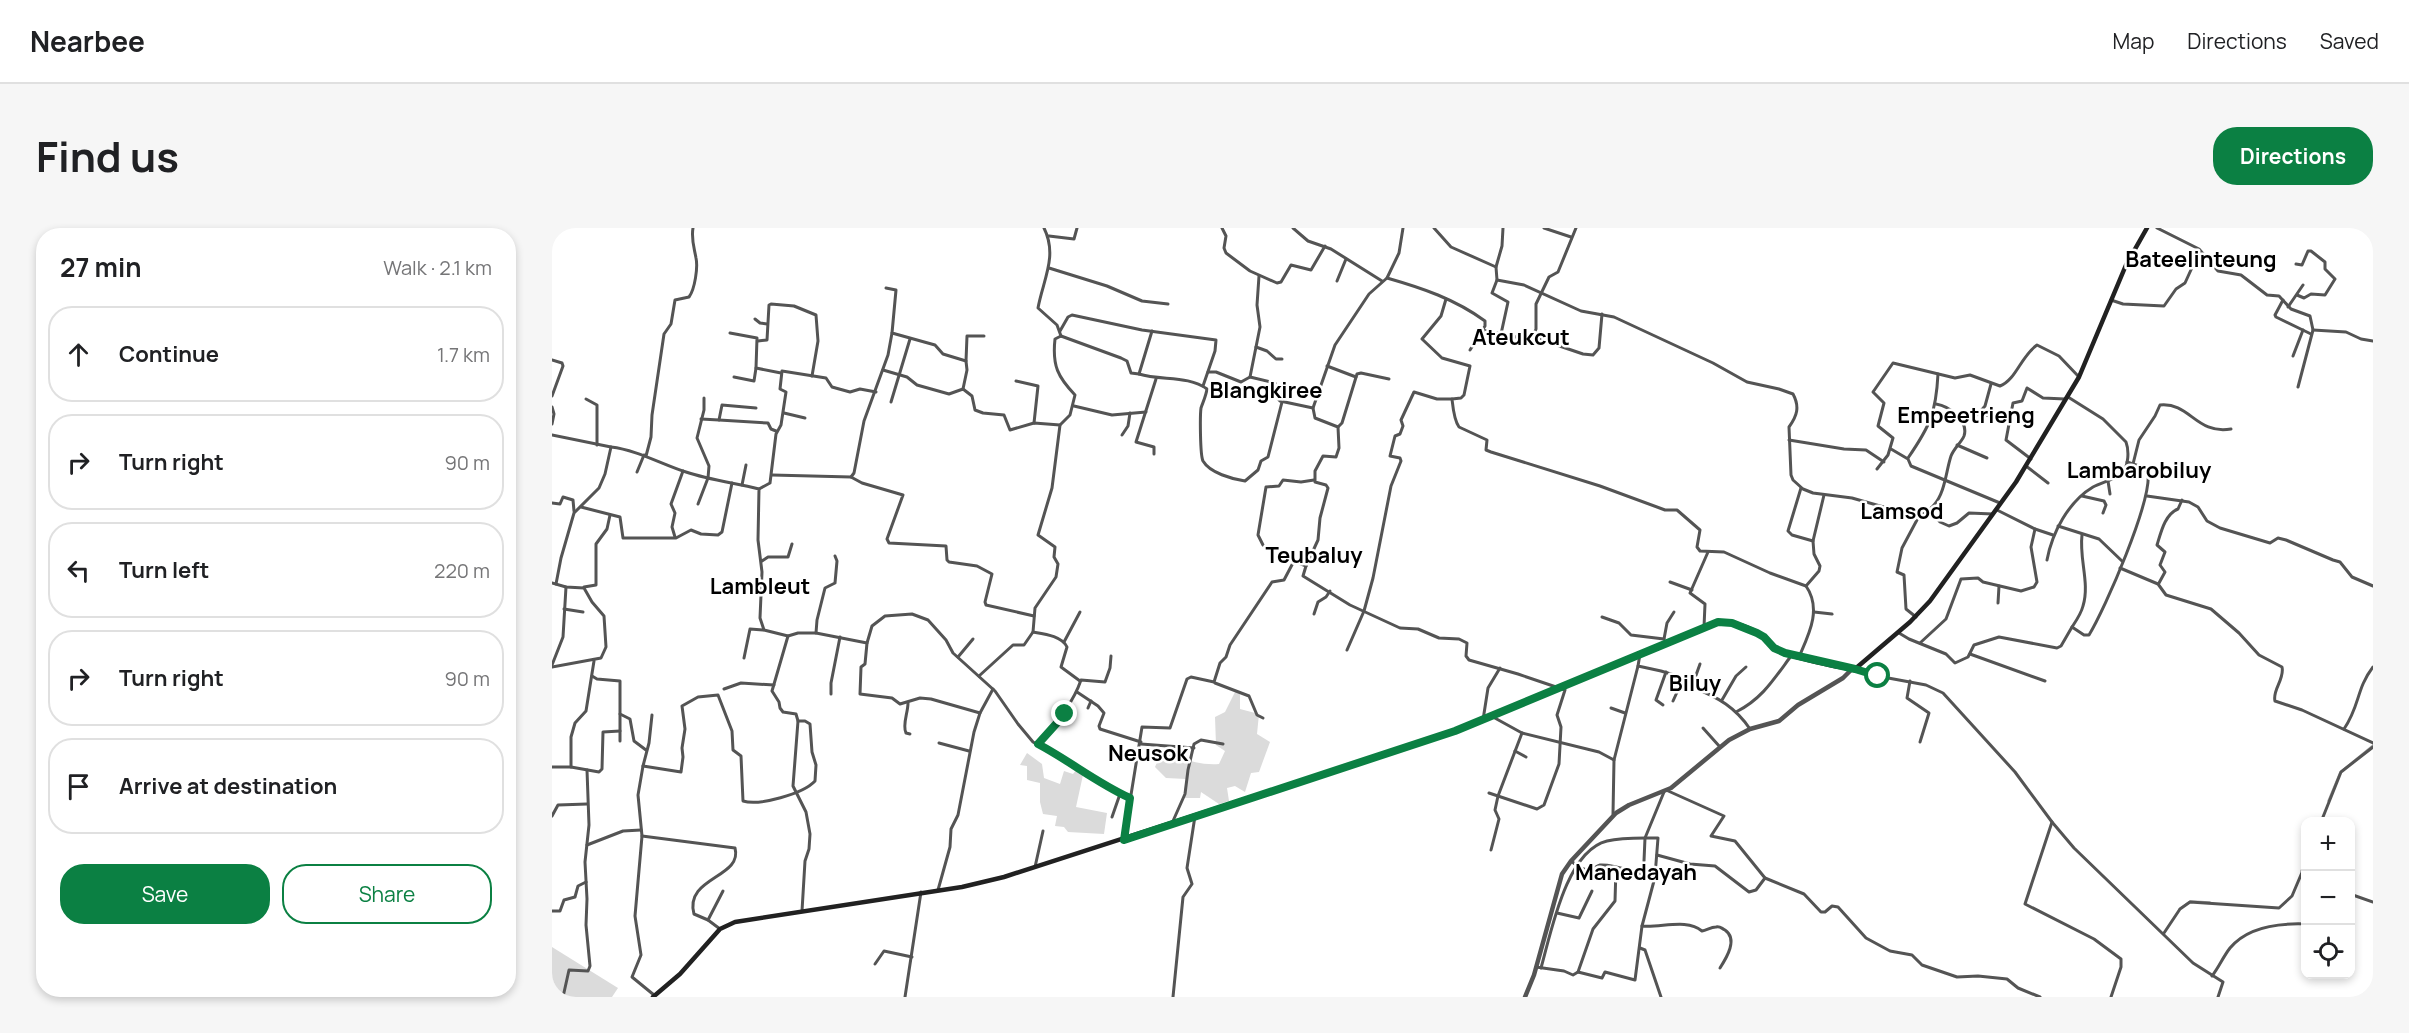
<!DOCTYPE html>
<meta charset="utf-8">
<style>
:root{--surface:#fff;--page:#f6f6f6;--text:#202124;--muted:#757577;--line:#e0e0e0;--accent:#0b8043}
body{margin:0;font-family:Manrope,sans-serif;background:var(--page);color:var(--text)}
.controls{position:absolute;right:18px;bottom:18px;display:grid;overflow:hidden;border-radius:12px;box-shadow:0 3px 9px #0003}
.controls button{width:54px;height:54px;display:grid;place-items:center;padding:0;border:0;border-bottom:2px solid var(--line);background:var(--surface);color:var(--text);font:30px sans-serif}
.stop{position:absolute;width:18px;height:18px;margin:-14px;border:4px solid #0b8043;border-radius:50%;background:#fff}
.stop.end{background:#0b8043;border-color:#fff;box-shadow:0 2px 6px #0008}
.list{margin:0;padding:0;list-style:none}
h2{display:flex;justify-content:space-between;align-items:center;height:78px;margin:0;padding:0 24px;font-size:26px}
h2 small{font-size:20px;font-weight:400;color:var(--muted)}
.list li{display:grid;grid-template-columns:39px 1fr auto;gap:18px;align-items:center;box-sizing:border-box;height:96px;margin:0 12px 12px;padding:0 12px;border:2px solid var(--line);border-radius:24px}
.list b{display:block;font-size:22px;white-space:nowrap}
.list em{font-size:20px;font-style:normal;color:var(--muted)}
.actions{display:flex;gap:12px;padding:18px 24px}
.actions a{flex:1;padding:14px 0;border:2px solid var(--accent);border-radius:24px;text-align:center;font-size:21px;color:var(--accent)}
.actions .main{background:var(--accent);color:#fff}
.icon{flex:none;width:33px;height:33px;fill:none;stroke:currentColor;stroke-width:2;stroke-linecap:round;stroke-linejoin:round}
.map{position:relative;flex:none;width:1821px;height:769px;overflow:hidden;border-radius:24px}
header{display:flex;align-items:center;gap:36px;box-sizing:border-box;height:84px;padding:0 30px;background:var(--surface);border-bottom:2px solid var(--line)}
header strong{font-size:28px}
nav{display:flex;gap:33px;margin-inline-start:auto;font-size:21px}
.intro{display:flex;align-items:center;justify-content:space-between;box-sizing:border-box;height:144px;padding:0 36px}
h1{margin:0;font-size:42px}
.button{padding:15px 27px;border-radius:24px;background:var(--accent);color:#fff;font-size:21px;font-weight:700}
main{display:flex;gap:36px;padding:0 36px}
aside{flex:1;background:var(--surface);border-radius:24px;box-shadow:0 3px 9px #0003}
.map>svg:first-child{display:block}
.green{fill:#dbdbdb}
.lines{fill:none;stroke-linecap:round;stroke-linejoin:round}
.stream{stroke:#a2a2a2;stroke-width:1.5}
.minor{stroke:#545454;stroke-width:3}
.tertiary{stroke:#545454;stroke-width:4.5}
.secondary{stroke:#212121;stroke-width:4.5}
.route{stroke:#0b8043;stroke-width:8}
.labels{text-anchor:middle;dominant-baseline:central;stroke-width:5;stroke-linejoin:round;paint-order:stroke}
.quarter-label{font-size:22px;font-weight:bold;fill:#000;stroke:#fff}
</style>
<header>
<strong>Nearbee</strong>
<nav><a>Map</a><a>Directions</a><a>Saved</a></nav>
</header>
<div class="intro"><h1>Find us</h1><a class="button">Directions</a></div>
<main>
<aside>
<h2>27 min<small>Walk · 2.1 km</small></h2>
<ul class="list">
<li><svg class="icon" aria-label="ahead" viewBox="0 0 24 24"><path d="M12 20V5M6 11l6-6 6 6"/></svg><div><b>Continue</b></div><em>1.7 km</em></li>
<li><svg class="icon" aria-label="right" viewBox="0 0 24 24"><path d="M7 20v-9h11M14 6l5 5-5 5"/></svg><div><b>Turn right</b></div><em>90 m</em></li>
<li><svg class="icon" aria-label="left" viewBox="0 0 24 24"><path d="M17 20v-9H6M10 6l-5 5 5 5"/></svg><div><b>Turn left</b></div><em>220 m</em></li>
<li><svg class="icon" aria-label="right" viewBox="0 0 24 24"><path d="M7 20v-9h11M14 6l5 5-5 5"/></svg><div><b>Turn right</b></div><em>90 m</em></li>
<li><svg class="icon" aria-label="arrive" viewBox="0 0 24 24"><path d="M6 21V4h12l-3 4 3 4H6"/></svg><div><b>Arrive at destination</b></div></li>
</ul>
<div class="actions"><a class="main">Save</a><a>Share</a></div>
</aside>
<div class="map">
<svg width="1821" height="769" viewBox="0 0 1821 769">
<rect width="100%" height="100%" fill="#fff"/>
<g class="green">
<path d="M684,462L688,464V481L707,486L705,506L718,514L707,544L699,545L693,564L683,558L675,560L677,573L667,576L649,564L648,570H631L634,551L614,550L603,539L609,525C629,529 647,538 667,536L673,523L664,517L663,489L673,484Z"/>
<polygon points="475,525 490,536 492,550 508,556 512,543 521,546 525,541 531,547 524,579 555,585 552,606 516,604 512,599 503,598 505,588 491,586 488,574 488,555 475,552 475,538 468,537"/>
<polygon points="0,719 66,760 60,769 0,769"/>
</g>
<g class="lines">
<g class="stream">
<polyline points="1776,573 1788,544 1821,517"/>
<polyline points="1749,643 1754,631"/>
<polyline points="1627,681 1638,673 1658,674"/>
</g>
<g class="minor">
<path d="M492,0C506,28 491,52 486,80L505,97L509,108"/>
<polyline points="670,0 674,8 672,20 674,25 698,43 725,55 729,54 739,37 759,42 773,18"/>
<polyline points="741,0 756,13 779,21 830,53"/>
<polyline points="882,0 899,19 944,39"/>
<polyline points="992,0 1019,9"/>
<polyline points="1605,0 1647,21 1666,43 1689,47 1715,67 1727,68 1739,81 1758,88 1761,102 1746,159"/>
<polyline points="497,8 522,11 525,0"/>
<polyline points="1744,36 1750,37 1756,23 1759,23 1773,34 1773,41 1783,51 1773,67 1759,66 1752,70 1745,67"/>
<polyline points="497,40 555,58 590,73 616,76"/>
<path d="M835,50C870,60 903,71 933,93V98L918,122"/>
<path d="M945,52L972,57L1029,83L1062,89L1161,135L1195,154L1227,161L1241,166C1248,179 1245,188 1237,199L1239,247L1241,252L1251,261L1261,265L1300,270L1367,289C1372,285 1379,281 1382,277C1393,265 1394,243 1399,228C1402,220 1409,215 1412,208C1417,193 1397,178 1384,176"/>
<polyline points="785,53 794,31"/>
<polyline points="334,60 344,62 340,105 383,117 391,126 414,133 415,142 411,161"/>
<path d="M894,71L889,88L870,111L890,130L918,138L912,167L909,170L900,171C901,180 902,192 907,199L935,212L934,222L939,224L1048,258L1113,282H1125L1148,302L1145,319L1148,323L1172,324L1218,345L1254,358C1270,381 1257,406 1247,429"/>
<polyline points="1559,72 1571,76 1612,78 1624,61 1633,55 1643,33 1652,30"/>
<polyline points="1731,72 1723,87 1724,89 1759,106"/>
<polyline points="1736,79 1751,57"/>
<polyline points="203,91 208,95 215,96"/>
<polyline points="930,102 969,110 981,109 1031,126 1041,127 1047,120 1050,86"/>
<polyline points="1761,102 1794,104 1809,111 1821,113"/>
<polyline points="508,103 516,89 520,87 590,102 664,112 663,123 651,158"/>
<path d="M600,103L587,146C609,153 636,147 655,161C654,168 651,174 649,180C648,187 648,227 651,233C658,245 680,251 693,253L706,242L709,233L716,229L730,174"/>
<polyline points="178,105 205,110 204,140 229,145"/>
<polyline points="949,106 956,74 940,65 945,52 944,39 950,18 951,0"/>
<polyline points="509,108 569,130 575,133 579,145 587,146"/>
<polyline points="981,109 984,101 984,76 997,49 1006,44 1024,0"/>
<polyline points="206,113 215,112 217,77 219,76 242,78 264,87 266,113 260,148"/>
<polyline points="704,119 715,123 724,131 730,131"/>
<polyline points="1741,128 1751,102"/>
<polyline points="0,132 10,135 11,138 0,168"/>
<polyline points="414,133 415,108 432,108"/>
<polyline points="775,138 804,149"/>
<polyline points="331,142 355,149 365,157 397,166 411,161 420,168 423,182 431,185 452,187 458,202 482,195 508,197"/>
<polyline points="656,144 664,144 689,154 698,149 708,99 705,77 707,48"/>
<polyline points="182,149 202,153 204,140"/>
<polyline points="698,149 723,155 724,168 728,173 761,180"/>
<polyline points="464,153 486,158 482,195"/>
<polyline points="1439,156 1433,178 1427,185 1456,193"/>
<polyline points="34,171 45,177 45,217"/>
<polyline points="339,174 358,111"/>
<polyline points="522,178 560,187 594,184"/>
<polyline points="0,179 2,186 0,196"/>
<polyline points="232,185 253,190"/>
<polyline points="149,191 167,192 170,177 204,180"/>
<polyline points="167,192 216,195 219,201 224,203"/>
<polyline points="1412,196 1427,185"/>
<polyline points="786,199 790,195 805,146 809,145 837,151"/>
<polyline points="0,207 59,219"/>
<polyline points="570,207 576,198 578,185"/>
<polyline points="1237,212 1292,221 1314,222 1332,234"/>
<polyline points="1405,217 1435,230"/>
<polyline points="1339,221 1356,231 1359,238 1448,275"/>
<polyline points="602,226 602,219 584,214 604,151"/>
<path d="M94,228L99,209L100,187L112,106L119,96L123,72L137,69C143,61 146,39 144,30C142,19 139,11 141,0"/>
<path d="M1356,230C1378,198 1384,185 1386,146"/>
<polyline points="1479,231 1454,212 1461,175 1470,173 1475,160 1491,170 1513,171"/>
<path d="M1581,236L1587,212L1603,188L1608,177C1638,174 1644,207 1679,201"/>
<polyline points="1474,238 1496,255"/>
<path d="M1325,241L1336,227L1341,210L1326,198L1332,175L1321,164L1341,135L1403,150L1418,147L1448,158C1464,152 1469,128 1485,117L1507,128L1527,149"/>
<polyline points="85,244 92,227"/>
<polyline points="220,247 299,249 302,245 312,193 336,127 340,105"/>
<polyline points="299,249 310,255 351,267 335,311 337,315 394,318 395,332 397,334 425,338 440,346 433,374 434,377 482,388"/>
<polyline points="1556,253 1558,266"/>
<polyline points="190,257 194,237"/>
<polyline points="1249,260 1236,303 1240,307 1261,313"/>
<polyline points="207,261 218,255 224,206 229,197 234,164 228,161 230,143 274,150 280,159 298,164 308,161 324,164"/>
<polyline points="1530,268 1552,273 1554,277 1551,285"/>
<polyline points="1595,268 1637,274 1646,279 1655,293 1668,300 1718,315 1726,310 1734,312 1781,332 1788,334 1800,349 1821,358"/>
<polyline points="0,275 8,276 11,269 21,272 22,283"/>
<polyline points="146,276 156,250 157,238 145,210 152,182 152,170"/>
<polyline points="29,279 68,289 71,310 124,310 139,302 149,306 166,307 170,304 180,255"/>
<polyline points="1377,281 1388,294 1397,298 1405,295 1417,285 1441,286"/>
<polyline points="1445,282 1483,301 1501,307"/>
<polyline points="1506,298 1547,311 1570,333"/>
<polyline points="123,309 120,299 123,285 119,276 131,243"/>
<polyline points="711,317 706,307 714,259 727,258 731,252 749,254 762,252"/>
<path d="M1495,332C1500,305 1516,274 1541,259C1550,254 1562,252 1570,245C1577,238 1577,222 1574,214L1551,191L1516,169"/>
<polyline points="210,333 216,329 236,329 240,316"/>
<polyline points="754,338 751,348 798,377 848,400 866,401 887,410 907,411 915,415 914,428 917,432 966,446 1013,462 1005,487 1009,499 1007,536 992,577 985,581 937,565"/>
<path d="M1568,340L1606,356L1614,367L1659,381L1687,405L1707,427L1730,439C1733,451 1720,462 1723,473L1750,482L1821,515"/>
<polyline points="1118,354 1140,362"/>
<polyline points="0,355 14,359 32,360 40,374 52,388 54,419 49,430 0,439"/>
<path d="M1607,355L1613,344L1608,337L1613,324L1605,317C1609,304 1613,286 1626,281L1630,272"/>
<path d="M4,356L9,330L22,285L47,260L53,246L59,219C85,222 109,236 134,244C158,252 183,255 207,261L206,312L210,344L208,390L212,402L236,408L246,405H264L315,415L320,398L333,388L360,386L376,392L394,412L401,425L443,463L466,496L481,514L528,540L537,549L578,570"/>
<polyline points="1254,358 1267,343 1268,338 1262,326 1261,313 1272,267"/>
<polyline points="32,359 44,357 44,316 55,301 58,287"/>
<polyline points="1446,375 1447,358"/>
<polyline points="12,381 31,384"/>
<polyline points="1262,384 1280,386"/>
<polyline points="762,386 766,374 774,369 778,363"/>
<polyline points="1050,389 1067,395 1079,407 1112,411"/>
<polyline points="1364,389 1354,381 1352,347 1345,344 1350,320 1366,290"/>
<polyline points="1152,399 1153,376 1138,365 1156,324"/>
<path d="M1520,399C1524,393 1529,386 1531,378C1538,355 1527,331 1530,307"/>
<path d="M481,404C493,406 510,408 515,419L509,439L528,453"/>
<polyline points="264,405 265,392 273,360 283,355 285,333 283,328"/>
<path d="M1347,405L1357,411L1394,426L1403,435L1416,429L1422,417L1447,409L1505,420L1509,418L1520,399L1532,407H1537C1553,381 1600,273 1596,245L1590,239L1575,234"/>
<polyline points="236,408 220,463 227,474 228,480 231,484 244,486 246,493 241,558 254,584 258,606 257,621 253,633 250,683"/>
<polyline points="1112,411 1115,395 1122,384"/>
<polyline points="512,414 528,384"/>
<polyline points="315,415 313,436 309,439 308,466 340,470 348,476 368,470 379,471 428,485"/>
<polyline points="1368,415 1394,391 1409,351 1426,350 1431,354 1469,363 1482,359 1485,354 1479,319 1483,301"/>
<polyline points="795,422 812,383 821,350 839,258 849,233 848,230 838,228 843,208 848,206 851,198 849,192 862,164 885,171 900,171"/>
<polyline points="1088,426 1086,438 1109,443 1142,453"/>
<polyline points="1418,426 1493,453"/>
<polyline points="406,429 421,411"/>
<polyline points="192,430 198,401 211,402"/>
<path d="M1148,436L1143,450L1142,460C1166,469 1184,480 1198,501"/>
<polyline points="0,437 11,409 14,359"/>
<polyline points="1305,441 1320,447 1374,457 1391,465 1463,544 1500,594 1522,620 1641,735 1671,754 1666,769"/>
<polyline points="40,448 45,451 68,453 68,513"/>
<path d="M427,448L461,417H472L481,404L483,380L504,349L506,336L502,329L503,319L486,307L500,260L508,197L518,187L523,167C506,149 500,138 503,111L509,108"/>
<polyline points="1358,453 1355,470 1377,485 1368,514"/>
<polyline points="663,455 697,468 705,487 711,490"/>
<polyline points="172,461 189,455 222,457"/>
<polyline points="525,464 546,478 552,485 547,498 548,501 589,514"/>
<polyline points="279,466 279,455 288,409"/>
<polyline points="1170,472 1184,448 1194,439"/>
<polyline points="1121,473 1132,449"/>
<path d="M356,475C356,485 350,497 354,505L358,506"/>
<polyline points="1111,477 1104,472 1114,444"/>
<polyline points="536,480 539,473"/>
<polyline points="1059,480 1073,485"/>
<path d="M1184,484C1210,471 1222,451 1239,428"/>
<polyline points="68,486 78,491 82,513 94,522"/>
<polyline points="100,487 97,515 91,538 86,567 90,608 83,688 89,727 80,749 102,767"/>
<polyline points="941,489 970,505 1047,524 1062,532"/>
<polyline points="931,492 936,460 948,440"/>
<polyline points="1151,500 1168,519"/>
<path d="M1792,501C1808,478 1804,461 1821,439"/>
<polyline points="387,515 417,523"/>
<path d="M486,516C503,495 520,478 529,452L553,454L558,440L559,428"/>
<polyline points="589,516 642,520"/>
<polyline points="963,523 974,529"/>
<path d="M91,538L129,544L131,529L130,520L133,501L130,478L146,469L166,467L180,503L181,522L189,528L191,573C207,578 251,566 263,553L264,537L260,524L258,496L253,493H246"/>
<polyline points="0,539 19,539 47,544 50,541 51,504 68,503"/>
<polyline points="19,539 19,509 23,495 34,483 42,433"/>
<polyline points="1114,562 1172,588 1159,608 1183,613 1213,650 1252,666 1269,684 1273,684 1280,678 1286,679 1314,710 1338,723 1360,727 1370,737 1405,749 1426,748 1455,751 1466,760 1488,769"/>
<polyline points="1061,586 1062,532 1086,438"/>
<polyline points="0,588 6,577 35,576"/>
<polyline points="560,589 568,566"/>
<polyline points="621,593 633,566 636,542 642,516 649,512 671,516"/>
<polyline points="1500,594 1473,676 1542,711 1569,731 1569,739 1559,769"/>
<polyline points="1769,594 1789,544 1821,519"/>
<path d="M90,608L183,620C191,650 132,649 142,686L156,692L168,701"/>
<polyline points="572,610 590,499 618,500 635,451 639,449 662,454 668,435 674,429 678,417 720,354 732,352 742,333 754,338 766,312 768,290 776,260 774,257 763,254 763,243 771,228 784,229 787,220 786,199 763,190 761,180 783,117 817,66 835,50 847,25 851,0"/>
<polyline points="35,617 71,603 89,602"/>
<polyline points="939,622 947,591 943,582 946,568 970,505"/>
<polyline points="1105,627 1138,636 1163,638 1197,664 1204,662 1213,650"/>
<polyline points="1092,633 1093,610 1112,564"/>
<polyline points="483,639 491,603"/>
<polyline points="386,662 398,619 399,601 406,587 422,504 428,485 441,461"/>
<polyline points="1798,666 1821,674"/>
<polyline points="0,683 8,683 12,672 23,669 26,658 34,654"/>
<polyline points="1005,685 1027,690 1040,663"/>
<polyline points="156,692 171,663"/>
<path d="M1090,698C1109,700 1135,690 1150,703C1155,702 1159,699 1164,699C1168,698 1169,700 1173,702C1186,711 1175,729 1168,740"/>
<polyline points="1612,705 1628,681 1638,674 1727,680 1740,668 1754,635"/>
<polyline points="1088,720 1093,722 1109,769"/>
<polyline points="323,736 332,723 360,729"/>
<polyline points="984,739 1012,743 1021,747 1026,744 1050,750 1053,744 1083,752 1090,698 1103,649"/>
<path d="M989,740C999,705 1014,623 1055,613C1071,609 1090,610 1106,610L1103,648C1085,648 1068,636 1048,637C1043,638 1042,643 1035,642C1029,641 1024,637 1019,633"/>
<polyline points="1026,744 1041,701 1063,673 1064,640"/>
<path d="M1660,748C1667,739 1671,729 1678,720C1696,698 1727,695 1754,696"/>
<polyline points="11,769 17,742 36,743 38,738 34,697 35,671 33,634 37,597 35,542"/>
<polyline points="353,769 369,664"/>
<polyline points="621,769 631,669 640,656 635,640 643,588"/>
</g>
<polyline class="tertiary" points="973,769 982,747 1010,646 1019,633 1064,585 1077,577 1119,560 1177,512 1198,501 1227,493 1246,477 1291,450 1300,441"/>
<path class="secondary" d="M101,769L128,746L168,701L183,694L410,659L452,649L903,503L1166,395C1180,392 1203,401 1213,410C1218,414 1221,420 1227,423C1238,429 1292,441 1303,441L1358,394L1378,373L1464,254L1527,149L1574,37L1595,0"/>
</g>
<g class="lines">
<path class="route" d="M513,486L486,516C518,533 545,555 578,570L572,612L903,503L1166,394L1180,395L1205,405L1212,409L1222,420L1233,425L1303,441L1326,448"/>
</g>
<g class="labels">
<g class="quarter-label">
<text x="1649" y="31">Bateelinteung</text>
<text x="969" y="109">Ateukcut</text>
<text x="714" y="162">Blangkiree</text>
<text x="1414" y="187">Empeetrieng</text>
<text x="1587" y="242">Lambarobiluy</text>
<text x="1350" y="283">Lamsod</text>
<text x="762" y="327">Teubaluy</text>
<text x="208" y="358">Lambleut</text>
<text x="1143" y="455">Biluy</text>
<text x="596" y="525">Neusok</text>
<text x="1084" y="644">Manedayah</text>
</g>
</g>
</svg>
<div class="controls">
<button>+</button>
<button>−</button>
<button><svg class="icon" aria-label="locate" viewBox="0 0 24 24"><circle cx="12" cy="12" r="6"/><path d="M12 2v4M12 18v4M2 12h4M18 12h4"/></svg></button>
</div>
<div class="stop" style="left:1326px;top:448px"></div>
<div class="stop end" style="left:513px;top:486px"></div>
</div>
</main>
